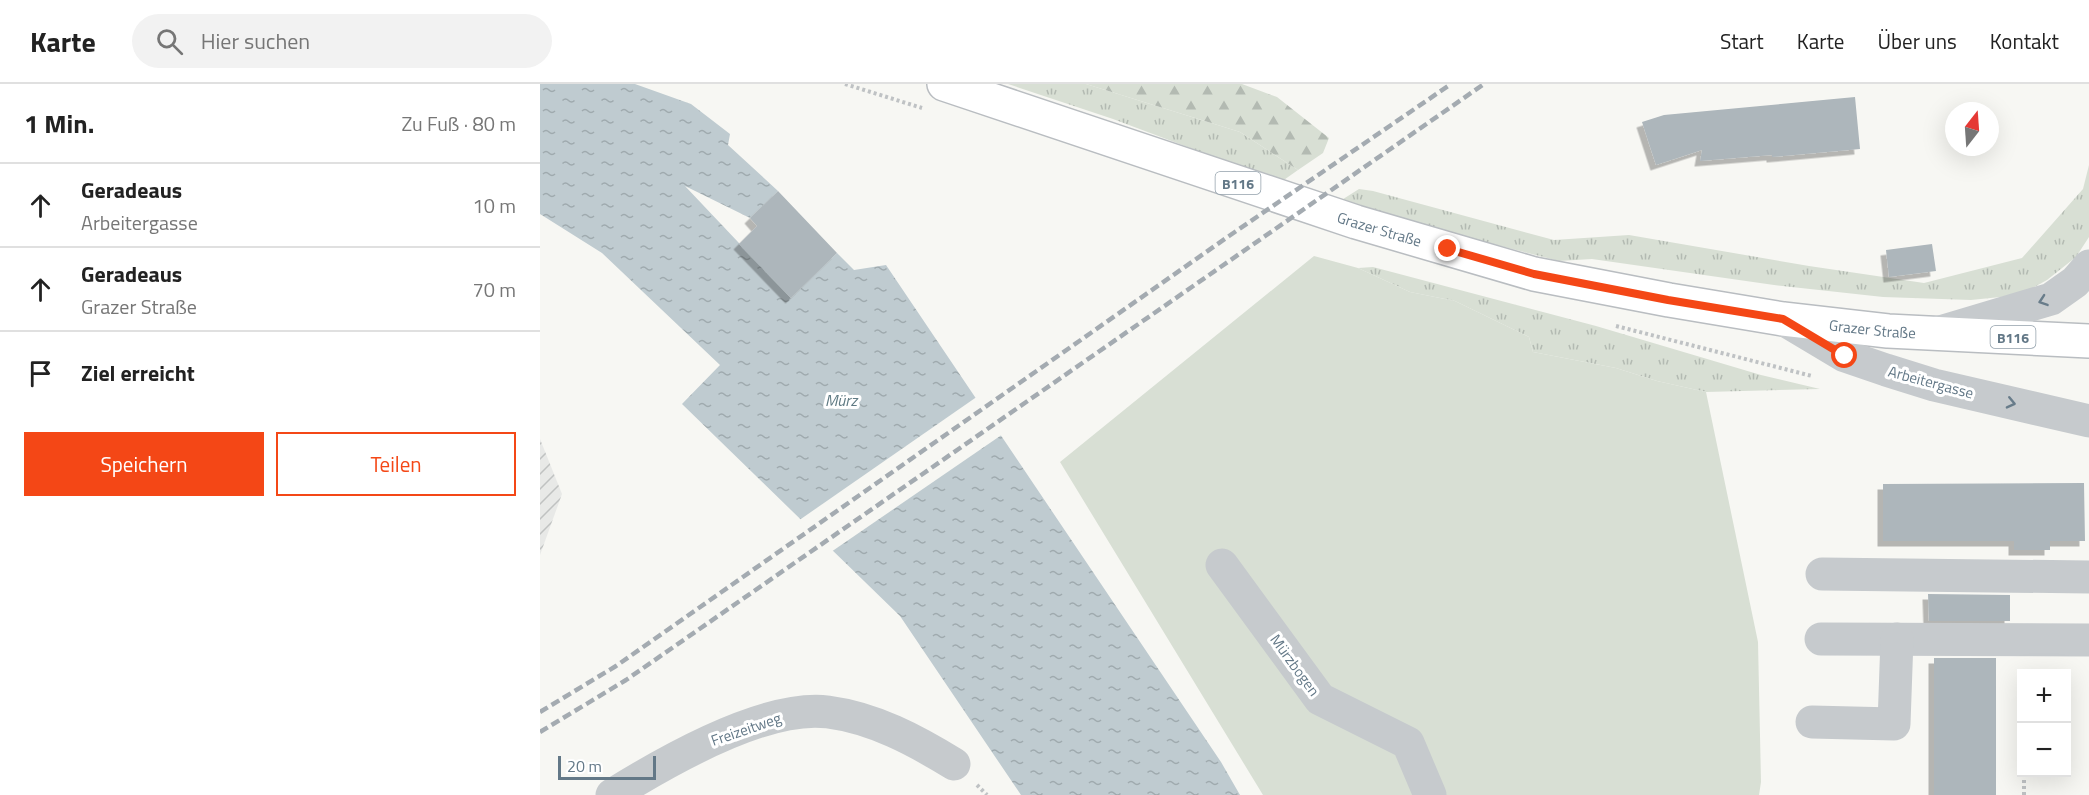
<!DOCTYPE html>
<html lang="de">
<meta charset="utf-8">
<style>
:root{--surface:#fff;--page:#f2f2f2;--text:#222;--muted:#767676;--line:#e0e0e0;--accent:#f44716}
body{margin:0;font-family:"Titillium Web",sans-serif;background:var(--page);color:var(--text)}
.controls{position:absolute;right:18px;bottom:18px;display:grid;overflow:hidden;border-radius:0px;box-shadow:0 6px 24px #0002}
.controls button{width:54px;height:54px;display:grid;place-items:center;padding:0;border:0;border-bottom:2px solid var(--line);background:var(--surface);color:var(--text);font:30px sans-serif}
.compass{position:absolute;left:1405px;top:18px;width:54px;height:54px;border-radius:50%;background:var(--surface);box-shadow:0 6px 24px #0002;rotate:17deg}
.scale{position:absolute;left:18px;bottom:15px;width:98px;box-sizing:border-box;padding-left:6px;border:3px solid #637887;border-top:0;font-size:16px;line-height:21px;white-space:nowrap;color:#637887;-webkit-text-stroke:4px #fff;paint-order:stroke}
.stop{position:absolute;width:18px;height:18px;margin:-14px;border:4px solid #f44716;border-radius:50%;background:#fff}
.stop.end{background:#f44716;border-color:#fff;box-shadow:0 2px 6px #0008}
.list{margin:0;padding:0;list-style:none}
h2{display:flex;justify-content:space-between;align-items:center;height:78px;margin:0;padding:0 24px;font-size:26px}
h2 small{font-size:20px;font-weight:400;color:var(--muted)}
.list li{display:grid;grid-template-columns:39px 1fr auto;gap:18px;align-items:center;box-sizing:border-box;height:84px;padding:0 24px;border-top:2px solid var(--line)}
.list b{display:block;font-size:22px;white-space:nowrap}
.list p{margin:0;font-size:20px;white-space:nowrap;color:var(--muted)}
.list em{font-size:20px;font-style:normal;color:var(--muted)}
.actions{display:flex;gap:12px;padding:18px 24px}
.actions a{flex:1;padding:14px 0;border:2px solid var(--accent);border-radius:0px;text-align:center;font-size:21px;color:var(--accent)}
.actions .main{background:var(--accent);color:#fff}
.icon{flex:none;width:33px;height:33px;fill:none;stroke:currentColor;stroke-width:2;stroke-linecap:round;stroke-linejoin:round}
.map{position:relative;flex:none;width:1549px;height:711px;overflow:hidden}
header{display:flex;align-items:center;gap:36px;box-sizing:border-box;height:84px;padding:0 30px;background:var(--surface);border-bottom:2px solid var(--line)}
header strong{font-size:28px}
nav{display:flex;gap:33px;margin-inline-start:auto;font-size:21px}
.search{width:420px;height:54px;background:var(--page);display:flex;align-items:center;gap:15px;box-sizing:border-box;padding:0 21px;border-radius:33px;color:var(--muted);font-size:22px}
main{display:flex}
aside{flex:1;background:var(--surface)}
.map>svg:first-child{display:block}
.industrial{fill:url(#industrial-furrows)}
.grass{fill:url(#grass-tufts)}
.forest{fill:url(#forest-firs)}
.garden{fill:#d8dfd4}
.water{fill:url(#water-ripples)}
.pier{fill:#f7f7f3}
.building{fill:#adb6bb;filter:url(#shadow)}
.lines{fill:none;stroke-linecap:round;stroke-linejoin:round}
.major-casing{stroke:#b9bdc1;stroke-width:36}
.path{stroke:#bfc2c4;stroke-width:4;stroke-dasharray:3 3;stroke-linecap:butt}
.minor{stroke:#c6cacd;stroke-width:33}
.major{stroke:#fff;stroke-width:33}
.rail{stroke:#a4abb1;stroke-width:4.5;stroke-dasharray:9 4.5;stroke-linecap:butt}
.oneway{stroke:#687c8a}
.route{stroke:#f44716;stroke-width:8}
.labels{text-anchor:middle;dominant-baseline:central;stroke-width:6;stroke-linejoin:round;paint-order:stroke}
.shield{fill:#fff;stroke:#92a0ab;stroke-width:1.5}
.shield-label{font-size:14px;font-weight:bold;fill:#637887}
.street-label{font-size:15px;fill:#637887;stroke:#fff}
.water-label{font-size:16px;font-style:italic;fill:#5f7a83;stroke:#fff}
</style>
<header>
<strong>Karte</strong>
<div class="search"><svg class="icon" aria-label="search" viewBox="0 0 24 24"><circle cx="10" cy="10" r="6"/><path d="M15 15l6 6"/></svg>Hier suchen</div>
<nav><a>Start</a><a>Karte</a><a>Über uns</a><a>Kontakt</a></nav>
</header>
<main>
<aside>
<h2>1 Min.<small>Zu Fuß · 80 m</small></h2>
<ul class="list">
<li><svg class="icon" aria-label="ahead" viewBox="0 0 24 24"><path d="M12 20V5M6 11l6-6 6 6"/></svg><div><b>Geradeaus</b><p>Arbeitergasse</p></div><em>10 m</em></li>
<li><svg class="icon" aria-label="ahead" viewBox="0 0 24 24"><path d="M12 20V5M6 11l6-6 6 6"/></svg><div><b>Geradeaus</b><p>Grazer Straße</p></div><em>70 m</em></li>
<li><svg class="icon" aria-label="arrive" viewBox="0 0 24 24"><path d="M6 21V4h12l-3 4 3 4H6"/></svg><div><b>Ziel erreicht</b></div></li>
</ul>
<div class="actions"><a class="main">Speichern</a><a>Teilen</a></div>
</aside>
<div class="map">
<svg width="1549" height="711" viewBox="0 0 1549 711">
<defs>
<pattern id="industrial-furrows" width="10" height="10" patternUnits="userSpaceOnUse" patternTransform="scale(1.5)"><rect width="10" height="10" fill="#e8e9e7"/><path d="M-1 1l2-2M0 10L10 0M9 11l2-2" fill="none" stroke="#c0c2c1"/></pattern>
<pattern id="grass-tufts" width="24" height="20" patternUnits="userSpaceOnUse" patternTransform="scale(1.5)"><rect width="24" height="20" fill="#d8dfd4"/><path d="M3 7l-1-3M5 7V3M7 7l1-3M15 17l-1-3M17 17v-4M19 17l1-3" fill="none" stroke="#b3bab2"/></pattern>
<pattern id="forest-firs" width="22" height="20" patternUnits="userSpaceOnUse" patternTransform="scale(1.5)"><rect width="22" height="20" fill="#d8dfd4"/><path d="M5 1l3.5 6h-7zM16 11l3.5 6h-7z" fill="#b3bab2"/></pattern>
<pattern id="water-ripples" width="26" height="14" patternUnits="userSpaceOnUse" patternTransform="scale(1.5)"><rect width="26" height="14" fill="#bfcbd0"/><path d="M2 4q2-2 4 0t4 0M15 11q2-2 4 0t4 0" fill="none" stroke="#9faaae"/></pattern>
<filter id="shadow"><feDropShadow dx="-5.5" dy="5.5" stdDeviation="0" flood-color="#0004"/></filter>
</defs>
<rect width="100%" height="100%" fill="#f7f7f3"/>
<polygon class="industrial" points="0,355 22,410 0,471"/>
<g class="grass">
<polygon points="468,0 546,0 700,48 758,86 741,98 573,35"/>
<polygon points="1549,81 1549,153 1536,173 1507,196 1480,211 1431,216 1343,213 1234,201 1052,175 1019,177 891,144 800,117 819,105 833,107 1014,156 1089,151 1269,182 1384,199 1482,174 1543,105"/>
<polygon points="833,183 1056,242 1221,291 1280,305 1166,308 1117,297 1076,284 993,268 989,253 915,217 870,208 818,184"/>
</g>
<polygon class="forest" points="546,0 702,0 737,13 789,54 783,69 758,86 700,48"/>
<polygon class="garden" points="774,172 818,184 870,208 915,217 989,253 993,268 1076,284 1117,297 1166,308 1218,558 1221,698 1219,711 723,711 520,378"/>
<polygon class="water" points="0,0 95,0 151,20 190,50 188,61 238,107 210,134 145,102 251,214 297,169 314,186 346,181 681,678 700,711 481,711 360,532 142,320 180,281 62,169 0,130"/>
<polygon class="pier" points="438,312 463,350 291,468 258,437"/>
<g class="building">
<polygon points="1315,13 1320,65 1232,73 1232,71 1160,77 1162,66 1116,81 1102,38 1124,31"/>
<polygon points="238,107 297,169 251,214 199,160 217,142 210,134"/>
<polygon points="1392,160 1396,187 1349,193 1346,166"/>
<polygon points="1544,399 1545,457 1510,457 1510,466 1474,466 1474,457 1343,457 1343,400"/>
<polygon points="1388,510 1470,511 1470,537 1389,537"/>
<rect x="1394" y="574" width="62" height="137"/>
</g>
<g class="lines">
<defs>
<g id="major">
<path id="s1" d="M404,0L816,138L994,190L1129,216L1243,235L1348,247L1549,257"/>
</g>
</defs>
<use href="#major" class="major-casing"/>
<g class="path">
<polyline points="305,0 382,24"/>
<polyline points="1076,242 1272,292"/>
<polyline points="437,701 447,711"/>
<polyline points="1484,711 1484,688"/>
</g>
<g class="minor">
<polyline points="1243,235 1305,272 1346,286 1394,301 1549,337"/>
<polyline points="1400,248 1511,215 1535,198 1549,182"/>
<polyline points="682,481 780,615 868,659 890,711"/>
<polyline points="1282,490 1549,493"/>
<polyline points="1281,555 1549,556"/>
<polyline points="1272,638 1354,640 1357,555"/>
<path d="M72,711C125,678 225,620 288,628C334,634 375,656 414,680"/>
</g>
<use href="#major" class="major"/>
<g class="rail">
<polyline points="0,628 76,582 689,152 911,0"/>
<polyline points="0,648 86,596 944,0"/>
</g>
</g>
<defs><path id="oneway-chevron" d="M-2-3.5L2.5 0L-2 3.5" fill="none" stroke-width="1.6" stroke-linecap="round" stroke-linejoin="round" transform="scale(1.5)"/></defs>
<g class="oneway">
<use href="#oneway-chevron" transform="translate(1503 217) rotate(161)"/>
<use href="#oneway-chevron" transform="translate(1471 319) rotate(13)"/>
</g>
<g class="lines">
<polyline class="route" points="908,165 994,190 1128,216 1243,235 1305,272"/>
</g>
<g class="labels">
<g class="shield">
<rect x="675.5" y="88" width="45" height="22" rx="4.5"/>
<rect x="1450.5" y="242" width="45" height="22" rx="4.5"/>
</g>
<g class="shield-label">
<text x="698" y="99">B116</text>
<text x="1473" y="253">B116</text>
</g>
<g class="street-label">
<text stroke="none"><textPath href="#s1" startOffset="459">Grazer Straße</textPath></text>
<text stroke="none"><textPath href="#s1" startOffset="963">Grazer Straße</textPath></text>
<text transform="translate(1391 298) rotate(15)">Arbeitergasse</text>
<text transform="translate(755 581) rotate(54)">Mürzbogen</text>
<text transform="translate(206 645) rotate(-19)">Freizeitweg</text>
</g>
<g class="water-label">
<text x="301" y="316">Mürz</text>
</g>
</g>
</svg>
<div class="controls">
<button>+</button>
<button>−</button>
</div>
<svg class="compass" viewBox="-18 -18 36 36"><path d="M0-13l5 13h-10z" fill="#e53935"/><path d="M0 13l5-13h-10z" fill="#767676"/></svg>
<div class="scale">20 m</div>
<div class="stop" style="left:1305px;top:272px"></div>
<div class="stop end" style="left:908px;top:165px"></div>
</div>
</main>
